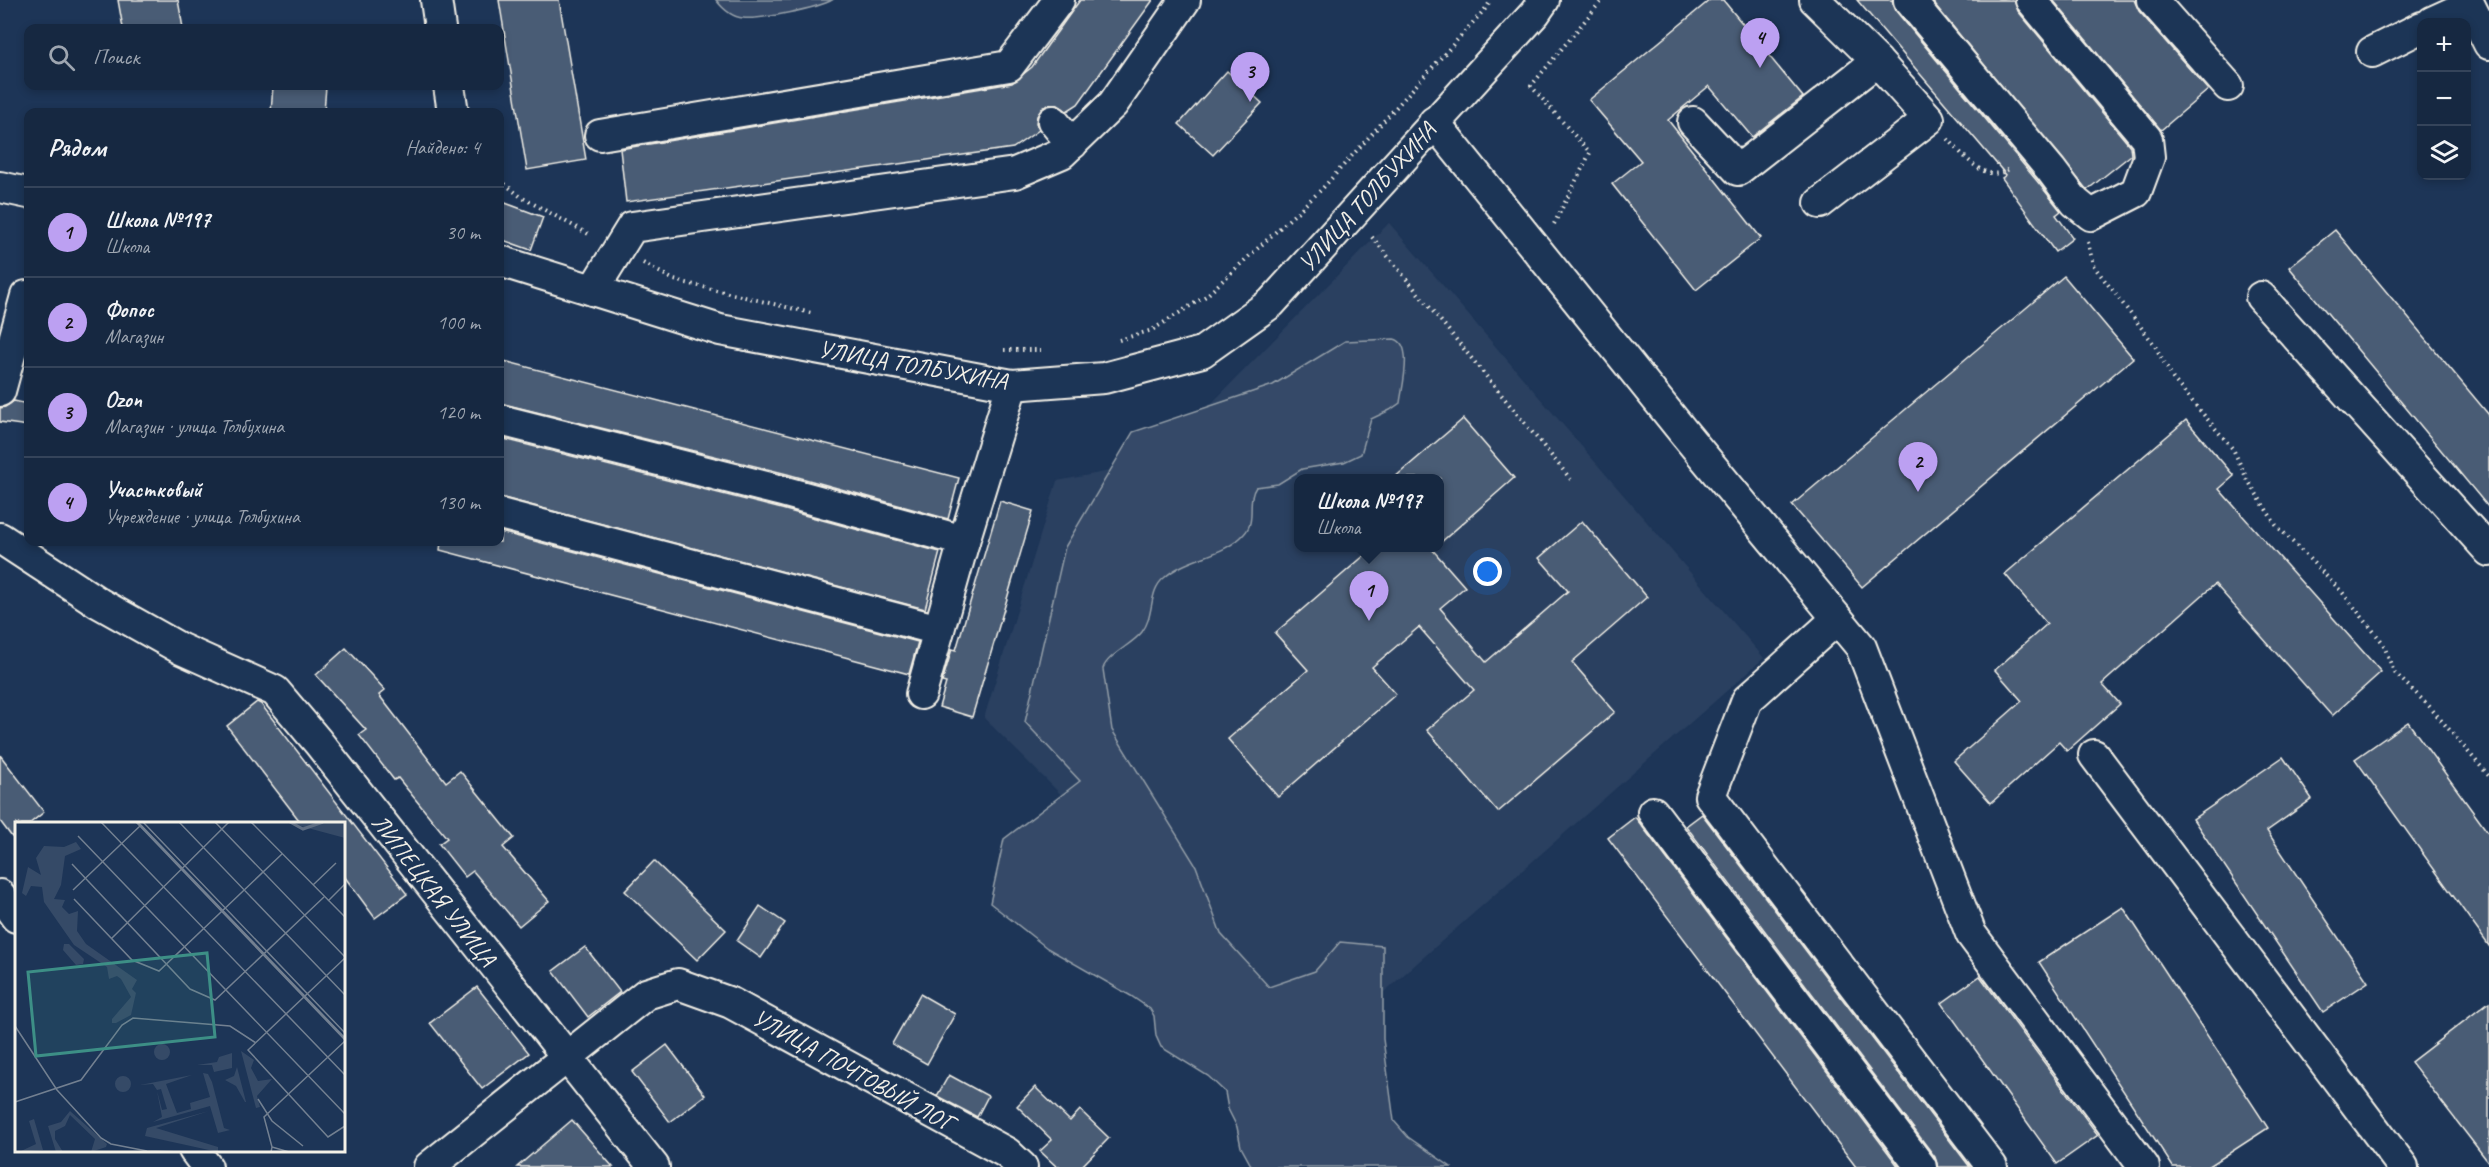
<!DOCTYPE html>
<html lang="ru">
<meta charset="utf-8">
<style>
:root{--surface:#162841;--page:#23344c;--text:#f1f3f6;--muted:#9ea6b1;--line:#35445a;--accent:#bca0f2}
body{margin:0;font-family:Caveat,sans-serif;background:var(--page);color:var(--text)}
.controls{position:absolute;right:18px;top:18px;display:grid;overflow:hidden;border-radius:12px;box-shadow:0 3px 9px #0003}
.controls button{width:54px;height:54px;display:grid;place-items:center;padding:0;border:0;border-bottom:2px solid var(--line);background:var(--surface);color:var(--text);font:30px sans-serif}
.you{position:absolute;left:1488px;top:572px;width:21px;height:21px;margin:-15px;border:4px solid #fff;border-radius:50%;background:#1a73e8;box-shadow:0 0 0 9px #1a73e833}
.badge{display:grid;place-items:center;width:39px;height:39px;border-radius:50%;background:var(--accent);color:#111;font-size:20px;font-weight:700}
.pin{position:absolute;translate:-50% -50px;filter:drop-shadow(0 2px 3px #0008)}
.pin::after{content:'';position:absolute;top:32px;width:21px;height:18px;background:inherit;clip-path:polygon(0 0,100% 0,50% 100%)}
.popup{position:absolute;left:1294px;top:474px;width:150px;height:78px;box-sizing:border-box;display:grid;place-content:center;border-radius:12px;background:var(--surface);filter:drop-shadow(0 2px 4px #0005);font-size:20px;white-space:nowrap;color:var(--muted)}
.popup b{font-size:22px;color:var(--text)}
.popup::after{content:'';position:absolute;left:50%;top:100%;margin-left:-12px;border:12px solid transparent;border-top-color:var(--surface)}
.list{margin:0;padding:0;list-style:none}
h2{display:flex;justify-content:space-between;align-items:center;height:78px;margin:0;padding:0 24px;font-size:26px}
h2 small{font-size:20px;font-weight:400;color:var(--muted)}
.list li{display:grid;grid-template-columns:39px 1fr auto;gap:18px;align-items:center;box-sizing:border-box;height:90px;padding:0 24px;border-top:2px solid var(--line)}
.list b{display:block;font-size:22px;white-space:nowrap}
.list p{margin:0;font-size:20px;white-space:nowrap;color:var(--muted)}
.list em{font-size:20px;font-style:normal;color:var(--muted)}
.icon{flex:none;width:33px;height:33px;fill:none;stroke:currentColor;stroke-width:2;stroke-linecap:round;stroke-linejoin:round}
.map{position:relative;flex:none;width:2489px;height:1167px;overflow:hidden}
.search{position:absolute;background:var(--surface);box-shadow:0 3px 9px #0003;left:24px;top:24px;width:480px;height:66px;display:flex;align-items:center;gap:15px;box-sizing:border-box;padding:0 21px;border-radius:12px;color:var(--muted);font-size:22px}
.panel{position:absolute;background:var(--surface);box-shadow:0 3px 9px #0003;left:24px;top:108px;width:480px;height:438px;border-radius:12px}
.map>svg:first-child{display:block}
.built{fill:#2a4060;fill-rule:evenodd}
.green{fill:#354a67;stroke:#949ea8;stroke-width:1.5}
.building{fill:#485b74;stroke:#f4f1e8;stroke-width:1.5}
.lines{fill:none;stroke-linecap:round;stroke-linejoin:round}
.minor-casing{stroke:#f4f1e8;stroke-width:34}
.path{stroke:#f4f1e8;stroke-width:4;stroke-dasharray:1.5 4.5;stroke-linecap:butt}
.minor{stroke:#1d3557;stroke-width:30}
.labels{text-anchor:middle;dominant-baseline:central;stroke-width:4.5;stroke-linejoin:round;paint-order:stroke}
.street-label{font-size:24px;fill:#f4f1e8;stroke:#1d3557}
.inset-river{fill:none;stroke:#5e6d82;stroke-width:3}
.inset-road{fill:none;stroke:#738091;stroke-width:1.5}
.view{fill:#3d8f86;fill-opacity:0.15;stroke:#3d8f86;stroke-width:3}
.inset-edge{fill:none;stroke:#f4f1e8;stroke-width:3}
</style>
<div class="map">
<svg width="2489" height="1167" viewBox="0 0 2489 1167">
<rect width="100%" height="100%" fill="#1d3557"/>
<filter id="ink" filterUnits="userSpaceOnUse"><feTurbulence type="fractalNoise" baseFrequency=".0167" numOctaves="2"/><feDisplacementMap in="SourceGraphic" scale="12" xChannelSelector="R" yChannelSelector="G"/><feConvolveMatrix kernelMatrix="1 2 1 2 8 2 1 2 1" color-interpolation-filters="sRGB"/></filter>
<g filter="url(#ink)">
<path class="built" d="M1389,223L1764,658L1318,1050L984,718L1057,481L1142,465L1207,408ZM1298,478H1440V548H1298Z"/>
<g class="green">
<path d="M716,0H832C819,8 758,20 743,18C731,17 723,9 716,0Z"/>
<path d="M1394,339C1414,343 1402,387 1400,403L1390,410L1371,419L1361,454L1344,462L1302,469L1278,484L1256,487C1246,501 1257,521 1244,534C1224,557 1186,557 1164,578C1148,591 1155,615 1142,632C1133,644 1106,656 1103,669L1112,730L1196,866L1221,934L1269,987L1315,971L1340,942L1383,946V1039L1394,1121L1408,1137L1451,1167H1252L1241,1147L1237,1127L1228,1109L1225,1092L1208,1076L1161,1047L1156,1036L1154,1016L1150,1009L1131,996L1047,948L990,903L1004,839L1080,781L1025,722L1065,547L1133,432L1273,385L1345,341Z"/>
</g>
<g class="building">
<polygon points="118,0 178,0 183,28 123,28"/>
<polygon points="499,0 559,0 586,160 527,170"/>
<polygon points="1080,0 1153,0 1078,104 1067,111 1058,105 1051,104 1043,107 1037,116 1036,123 1039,130 1013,148 626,202 620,149 1012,83 1032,67"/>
<polygon points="1710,0 1723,0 1803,97 1752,137 1709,86 1668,120 1761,238 1696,290 1612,184 1641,161 1589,100"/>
<polygon points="1857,0 1892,0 1896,11 2037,181 2061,211 2056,215 2073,238 2055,252 2002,178 2006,175"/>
<polygon points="1931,0 2014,0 2018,11 2130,146 2131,155 2087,190"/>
<polygon points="2053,0 2134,0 2139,11 2208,90 2161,130"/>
<polygon points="1227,71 1262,103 1213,155 1179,124"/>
<polygon points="273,86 326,86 324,112 271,112"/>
<polygon points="500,201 543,217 531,250 500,239"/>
<polygon points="2335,230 2489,415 2489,508 2289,267"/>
<polygon points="2064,276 2133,358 1862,587 1792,505"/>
<polygon points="500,360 959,478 948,519 787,474 500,403"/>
<polygon points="14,401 28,404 28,426 0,422 0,408 5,407"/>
<polygon points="1463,419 1514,478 1440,543 1440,478 1394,478"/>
<polygon points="2186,420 2234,476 2219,489 2381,672 2332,716 2215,584 2102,684 2120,704 2067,751 2059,742 1991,803 1954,761 2022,701 1995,670 2047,624 2005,574"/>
<polygon points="500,438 778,508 940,552 925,609 500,497"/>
<polygon points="1000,501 1033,511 972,717 939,707 946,683 942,682 952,649 956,650"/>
<polygon points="1582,521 1647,597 1572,662 1615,712 1498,812 1427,730 1474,690 1419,627 1372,667 1396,694 1278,797 1228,739 1308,670 1275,633 1373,548 1431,548 1465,587 1440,608 1486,662 1568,591 1539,558"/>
<polygon points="500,532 918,642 909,674 440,550 441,542 500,542"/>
<polygon points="346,648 385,690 379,695 446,782 460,771 514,838 503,847 549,901 519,926 473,871 465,877 439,844 447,838 398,778 394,780 359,735 366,730 316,675"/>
<polygon points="257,702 261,704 407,894 375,918 344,876 344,824 302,824 227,726"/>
<polygon points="2408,722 2489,834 2489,946 2355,759"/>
<polygon points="0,755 44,812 29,824 16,824 16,833 12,837 0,821"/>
<polygon points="2283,757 2312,799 2267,831 2368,982 2323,1012 2193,819"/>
<polygon points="1702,814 1970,1167 1938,1167 1935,1157 1686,826"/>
<polygon points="1635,817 1658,847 1899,1167 1856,1167 1608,838"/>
<polygon points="654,861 726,930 697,960 625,891"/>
<polygon points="760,906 785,923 761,958 737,941"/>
<polygon points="2123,907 2268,1128 2208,1167 2173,1167 2039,962"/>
<polygon points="585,947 620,992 588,1017 553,971"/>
<polygon points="1980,976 2098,1135 2057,1164 1942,1003"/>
<polygon points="477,987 529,1053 482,1089 430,1023"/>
<polygon points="920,994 955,1014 927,1064 892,1044"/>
<polygon points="2489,1002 2489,1163 2411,1062"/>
<polygon points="667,1045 705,1095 670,1122 632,1072"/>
<polygon points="949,1075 988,1096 977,1117 937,1096"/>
<polygon points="1035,1087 1070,1121 1080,1110 1109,1138 1081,1167 1057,1167 1040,1151 1052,1140 1017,1106"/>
<polygon points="572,1120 613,1167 517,1167"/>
</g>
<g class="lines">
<defs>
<g id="minor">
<polyline points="436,0 440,28"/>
<polyline points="1909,0 2051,170 2075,202 2091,215 2136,192 2149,157 2147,139 2031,0"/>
<polyline points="2152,0 2228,86"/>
<polyline points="2467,0 2489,44"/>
<polyline points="2432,22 2469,5"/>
<polyline points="2372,52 2422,27"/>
<polyline points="449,86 453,112"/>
<polyline points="1053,121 1072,144"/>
<polyline points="1434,122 1685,434 1861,647 1971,934 2144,1167"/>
<polyline points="1693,122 1738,170 1877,61 1815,0"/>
<polyline points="600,135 1009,66 1059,0"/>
<polyline points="0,187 28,193"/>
<polyline points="1820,203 1929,119 1877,61"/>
<polyline points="500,261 720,330 1012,385 1104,378 1202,352 1271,303 1535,13 1544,0"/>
<polyline points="593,290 632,227 1015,173 1062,153 1113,104 1185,0"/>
<polyline points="2261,297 2489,551"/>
<polyline points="0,391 26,296"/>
<polyline points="500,420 782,491 964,541 1012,385"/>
<polyline points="500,514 939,630"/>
<polyline points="0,538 99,603 181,649 275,691 318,742 654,1167"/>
<polyline points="1837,619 1747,700 1710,796 1992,1167"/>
<polyline points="921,694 964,541"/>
<polyline points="2094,755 2403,1167"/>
<polyline points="1653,812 1921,1167"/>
<polyline points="0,895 16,917"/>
<polyline points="194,1150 207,1167"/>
<polyline points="429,1167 646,994 678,984 731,1003 1007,1153 1022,1167"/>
</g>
</defs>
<use href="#minor" class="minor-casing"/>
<g class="path">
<path d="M1948,139C1964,156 1987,186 2010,168"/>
<polyline points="500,180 521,197 592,236"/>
<polyline points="1554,224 1590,153 1531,86 1602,0"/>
<polyline points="1372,237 1573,482"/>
<polyline points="2088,242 2093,265 2154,344 2173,379 2233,449 2247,479 2276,525 2342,592 2383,643 2394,672 2429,706 2489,776"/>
<polyline points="643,263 674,280 811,313"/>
<polyline points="1119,340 1152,330 1206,296 1321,190 1487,7 1491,0"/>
<polyline points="1004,350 1041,350"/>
</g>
<use href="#minor" class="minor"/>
</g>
</g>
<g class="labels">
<g class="street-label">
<text transform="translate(1367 197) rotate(-48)">УЛИЦА ТОЛБУХИНА</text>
<text transform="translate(913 365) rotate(10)">УЛИЦА ТОЛБУХИНА</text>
<text transform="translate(434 890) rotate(52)">ЛИПЕЦКАЯ УЛИЦА</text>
<text transform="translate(853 1070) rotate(29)">УЛИЦА ПОЧТОВЫЙ ЛОГ</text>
</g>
</g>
<g transform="translate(15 822)">
<rect width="330" height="330" fill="#1d3557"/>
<path d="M277,0H330V16L278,2ZM61,20L66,27L50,34L46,63L39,77L50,78L47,85L54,92L63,89L62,109L71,122L122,158L117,167L121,171L116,193L101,201H97V197L116,175L106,157L102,154L94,157L92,145L59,123L29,80L27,65L16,64L11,74L7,71L13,45L26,53L21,36L29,24L49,25ZM49,122H54L69,137L68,142L61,143L48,128ZM139 230a8 8 0 1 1 16 0a8 8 0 1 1-16 0ZM226,229L239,238L236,246L243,259L257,257L242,274L245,285L241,286ZM217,231V246L199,250L197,243H182L202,240L204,235ZM222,245L231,280H230L221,264L210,258L219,254ZM188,251L193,252L197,260L209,306L215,308L203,311L195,284L138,300L147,295L142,269L147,288L152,287L146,267L142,268L138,262L125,263L177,253L151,262L162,291L176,287L175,281L195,275ZM100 262a8 8 0 1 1 16 0a8 8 0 1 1-16 0ZM55,289L92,322L91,325L76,330L80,317L55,293L50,304L40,309V317L48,330H41L33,304L46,300ZM194,289L141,306L203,325V330L130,314L132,306ZM19,297L28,328L4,330L21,322L14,299Z" fill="#354a67"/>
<path class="inset-river" d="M275,0L288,7L308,0"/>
<path class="inset-road" d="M86,0L330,253M121,0L330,218M123,0L330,216M128,0L330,211M164,0L330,173M200,0L330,135M236,0L330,95M63,14L330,292M57,42L175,167L200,178L309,75M298,63L321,41M58,68L126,3M59,77L117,138L144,149L267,32M313,79L330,62M97,116L214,0M330,136L233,228L313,315L330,304M0,204L42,268L86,316L96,322L132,329L168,330M243,277L257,299L288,324M0,280L66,258L107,203L118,196L215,204L241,221M257,325L249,295L330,219M256,330L257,325L274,330"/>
<path class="view" d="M192,131L200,215L21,234L13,150Z"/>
<rect width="330" height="330" class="inset-edge"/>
</g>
</svg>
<div class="controls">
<button>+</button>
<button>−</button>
<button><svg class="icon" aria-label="layers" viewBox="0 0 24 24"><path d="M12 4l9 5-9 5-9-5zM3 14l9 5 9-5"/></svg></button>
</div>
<div class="you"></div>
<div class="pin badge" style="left:1369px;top:621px">1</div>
<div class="popup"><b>Школа №197</b>Школа</div>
<div class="pin badge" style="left:1918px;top:492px">2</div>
<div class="pin badge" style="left:1250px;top:102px">3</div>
<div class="pin badge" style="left:1760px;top:68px">4</div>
<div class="search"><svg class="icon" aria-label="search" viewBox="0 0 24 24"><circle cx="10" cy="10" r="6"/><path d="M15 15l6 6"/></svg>Поиск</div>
<section class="panel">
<h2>Рядом<small>Найдено: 4</small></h2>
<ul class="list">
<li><span class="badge">1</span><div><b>Школа №197</b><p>Школа</p></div><em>30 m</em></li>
<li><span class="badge">2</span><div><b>Фопос</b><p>Магазин</p></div><em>100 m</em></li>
<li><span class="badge">3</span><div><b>Ozon</b><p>Магазин · улица Толбухина</p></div><em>120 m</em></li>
<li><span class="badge">4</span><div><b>Участковый</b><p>Учреждение · улица Толбухина</p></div><em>130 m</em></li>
</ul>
</section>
</div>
